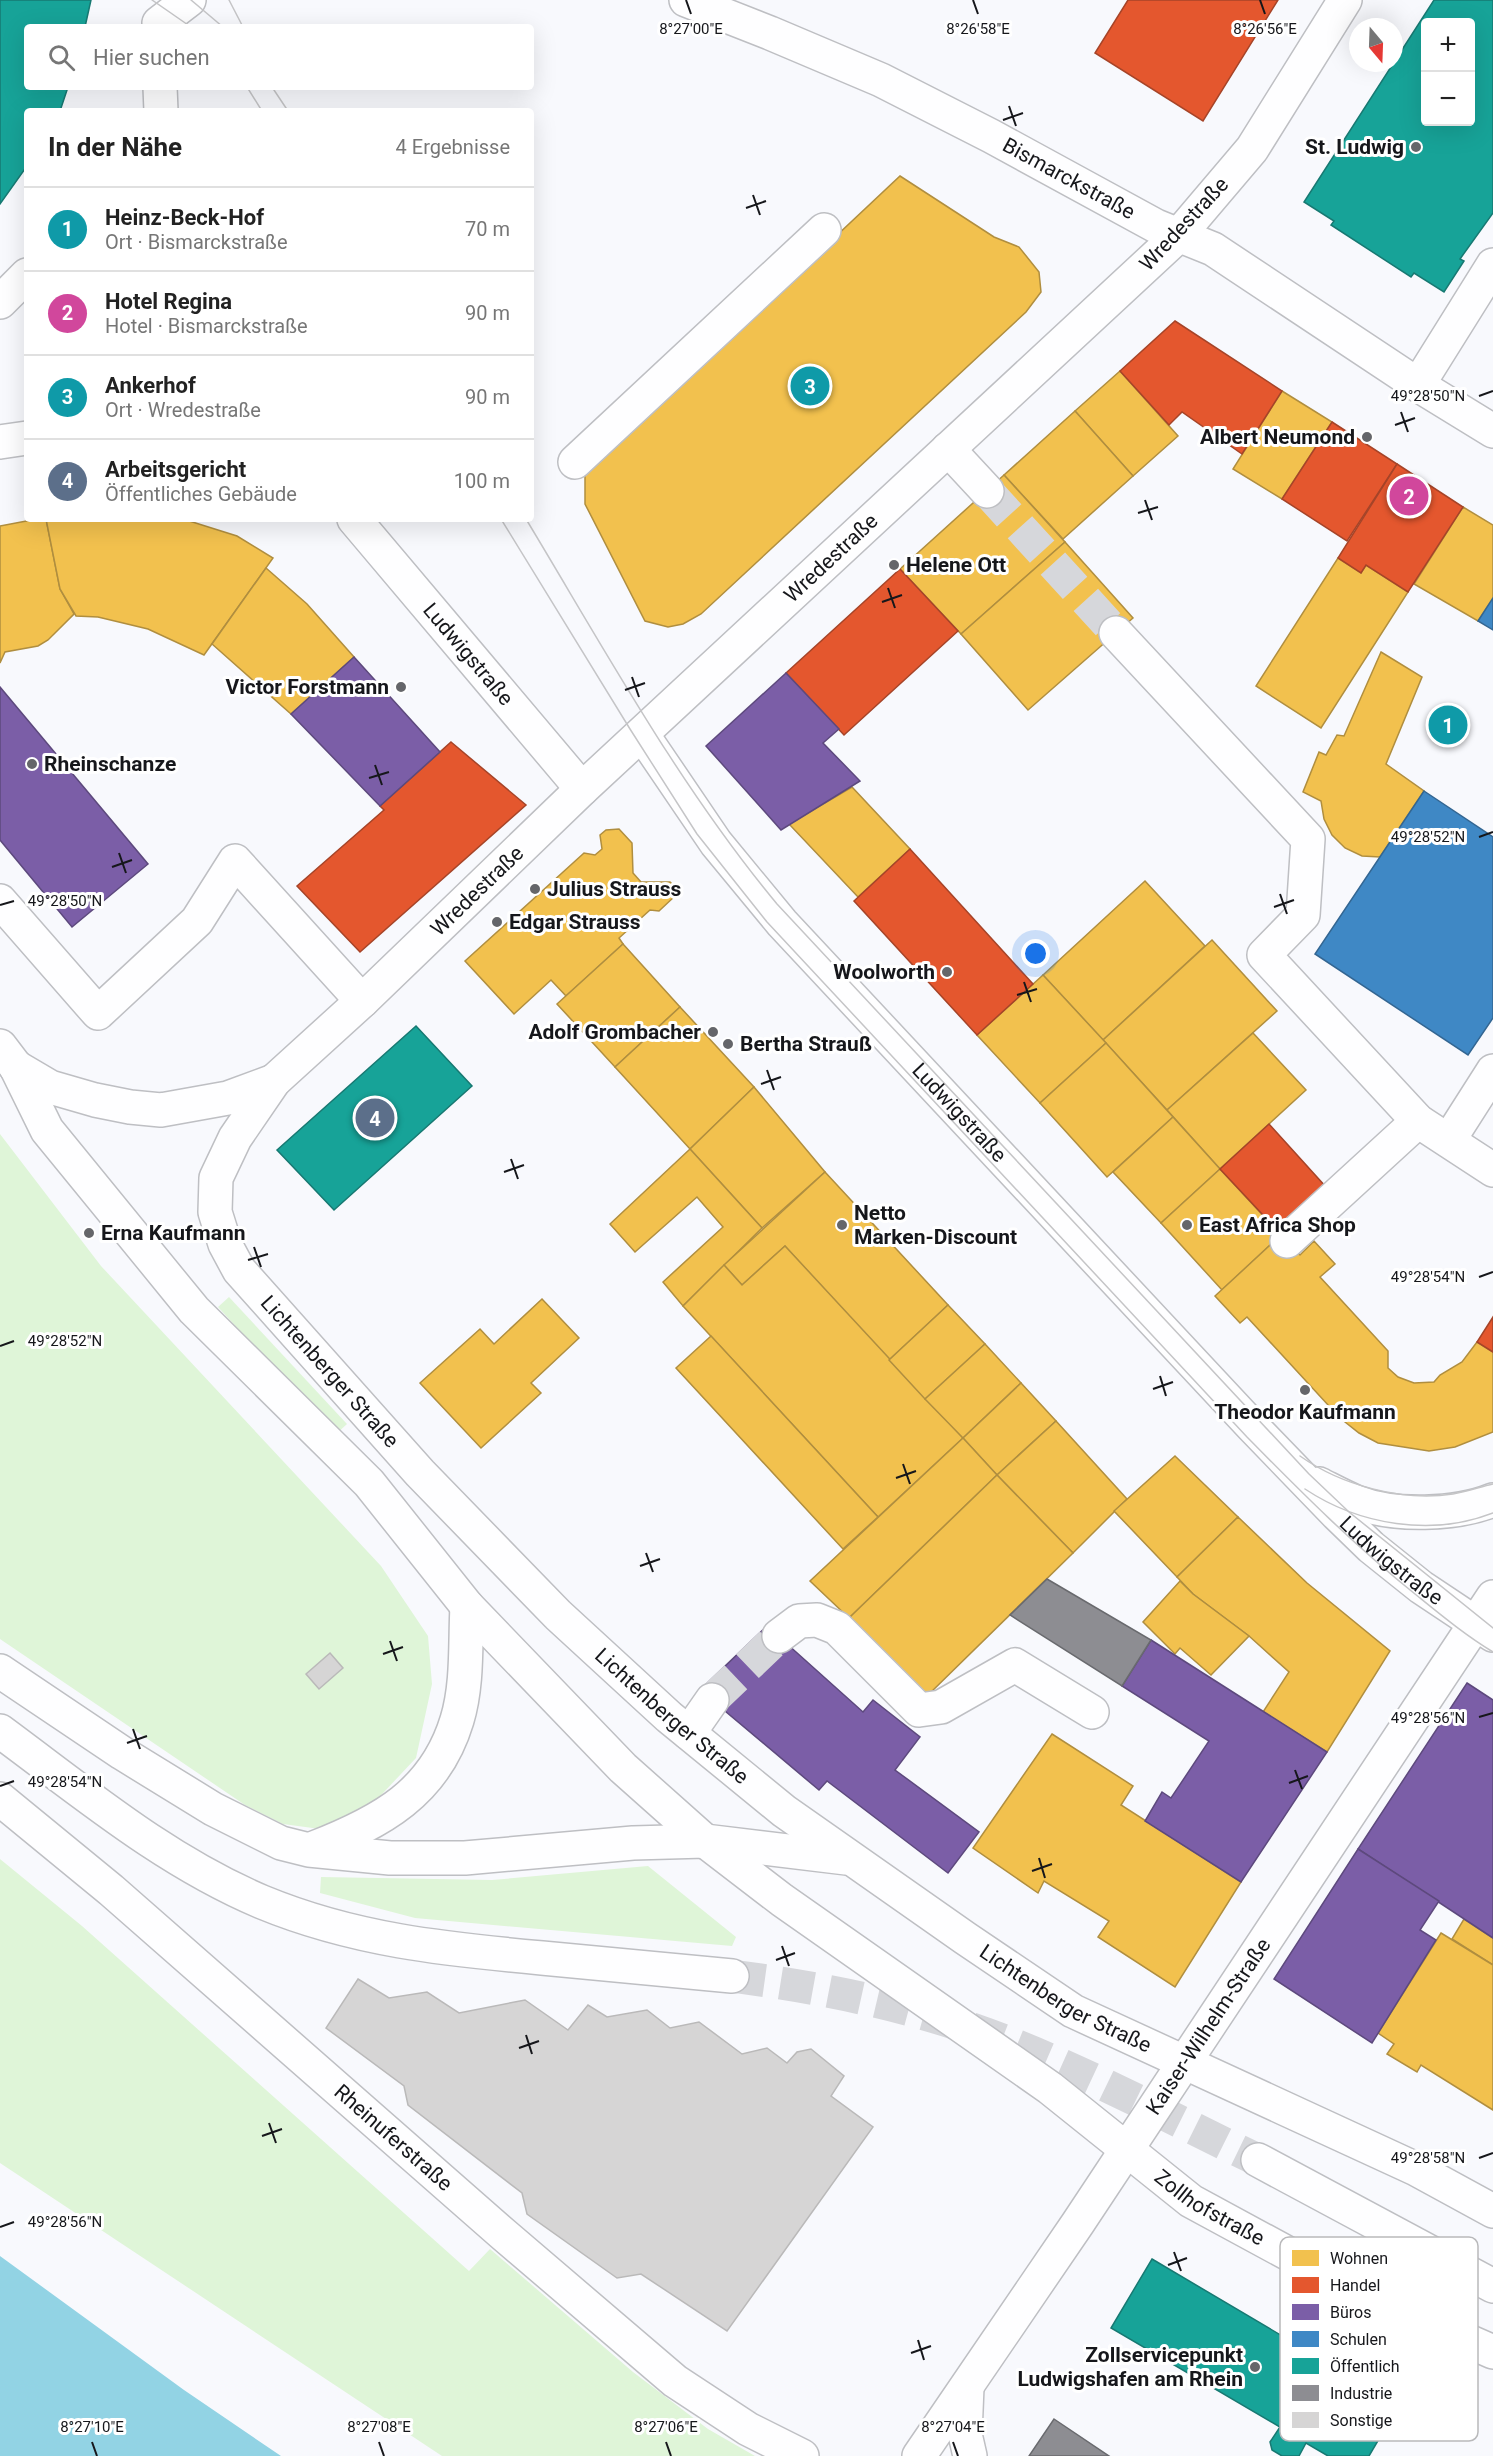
<!DOCTYPE html>
<html lang="de">
<meta charset="utf-8">
<style>
:root{--surface:#fff;--page:#f2f2f2;--text:#222;--muted:#767676;--line:#e0e0e0;--accent:#65666a}
body{margin:0;font-family:Roboto,sans-serif;background:var(--page);color:var(--text)}
.controls{position:absolute;right:18px;top:18px;display:grid;overflow:hidden;border-radius:6px;box-shadow:0 6px 24px #0002}
.controls button{width:54px;height:54px;display:grid;place-items:center;padding:0;border:0;border-bottom:2px solid var(--line);background:var(--surface);color:var(--text);font:30px sans-serif}
.compass{position:absolute;left:1349px;top:18px;width:54px;height:54px;border-radius:50%;background:var(--surface);box-shadow:0 6px 24px #0002;rotate:161deg}
.you{position:absolute;left:1036px;top:954px;width:21px;height:21px;margin:-15px;border:4px solid #fff;border-radius:50%;background:#1a73e8;box-shadow:0 0 0 9px #1a73e833}
.badge{display:grid;place-items:center;width:39px;height:39px;border-radius:50%;background:var(--accent);color:#fff;font-size:20px;font-weight:700}
.pin{position:absolute;translate:-50% -50%;border:3px solid #fff;box-shadow:0 2px 6px #0006}
.list{margin:0;padding:0;list-style:none}
h2{display:flex;justify-content:space-between;align-items:center;height:78px;margin:0;padding:0 24px;font-size:26px}
h2 small{font-size:20px;font-weight:400;color:var(--muted)}
.list li{display:grid;grid-template-columns:39px 1fr auto;gap:18px;align-items:center;box-sizing:border-box;height:84px;padding:0 24px;border-top:2px solid var(--line)}
.list b{display:block;font-size:22px;white-space:nowrap}
.list p{margin:0;font-size:20px;white-space:nowrap;color:var(--muted)}
.list em{font-size:20px;font-style:normal;color:var(--muted)}
.icon{flex:none;width:33px;height:33px;fill:none;stroke:currentColor;stroke-width:2;stroke-linecap:round;stroke-linejoin:round}
.map{position:relative;flex:none;width:1493px;height:2456px;overflow:hidden}
.search{position:absolute;background:var(--surface);box-shadow:0 6px 24px #0002;left:24px;top:24px;width:510px;height:66px;display:flex;align-items:center;gap:15px;box-sizing:border-box;padding:0 21px;border-radius:6px;color:var(--muted);font-size:22px}
.panel{position:absolute;background:var(--surface);box-shadow:0 6px 24px #0002;left:24px;top:108px;width:510px;height:414px;border-radius:6px}
.map>svg:first-child{display:block}
.green{fill:#dff5d8}
.water{fill:#92d3e4}
.homes{fill:#f2c14e;stroke:#b08e3f;stroke-width:1.5}
.shops{fill:#e4572e;stroke:#a64428;stroke-width:1.5}
.offices{fill:#7b5ea7;stroke:#5d497d;stroke-width:1.5}
.schools{fill:#3f88c5;stroke:#336692;stroke-width:1.5}
.public{fill:#17a398;stroke:#177972;stroke-width:1.5;fill-rule:evenodd}
.industry{fill:#8d8d92;stroke:#696a6e;stroke-width:1.5}
.building{fill:#d6d5d5;stroke:#bab9b9;stroke-width:1.5}
.lines{fill:none;stroke-linecap:round;stroke-linejoin:round}
.minor-tunnel{stroke:#d6d7db;stroke-width:33;stroke-dasharray:33 16;stroke-linecap:butt}
.major-tunnel{stroke:#d6d7db;stroke-width:33;stroke-dasharray:33 16;stroke-linecap:butt}
.minor-casing{stroke:#bebfc3;stroke-width:36}
.major-casing{stroke:#bebfc3;stroke-width:36}
.highway-casing{stroke:#bebfc3;stroke-width:36}
.minor{stroke:#fefeff;stroke-width:33}
.major{stroke:#fefeff;stroke-width:33}
.highway{stroke:#fefeff;stroke-width:33}
.tram{stroke:#c5c5c7;stroke-width:1.5}
.ticks{fill:none;stroke:#16171b;stroke-width:2}
.poi-dot{fill:#65666a;stroke:#fff;stroke-width:2}
.labels{text-anchor:middle;dominant-baseline:central;stroke-width:6;stroke-linejoin:round;paint-order:stroke}
.poi-label{font-size:21px;font-weight:bold;fill:#16171b;stroke:#fff;text-anchor:start}
.street-label{font-size:21px;fill:#16171b;stroke:#fff}
.key{fill:#fff;stroke:#b9b9bb;stroke-width:1.5}
.key-label{font-size:16px;fill:#16171b}
.ticks-label{font-size:15px;text-anchor:middle;fill:#16171b;stroke:#fff;stroke-width:6;stroke-linejoin:round;paint-order:stroke}
</style>
<div class="map">
<svg width="1493" height="2456" viewBox="0 0 1493 2456">
<rect width="100%" height="100%" fill="#f8f9fd"/>
<g class="green">
<polygon points="0,1134 101,1266 381,1566 428,1636 432,1684 416,1758 369,1808 320,1829 283,1824 245,1805 0,1639"/>
<polygon points="229,1297 347,1424 335,1435 218,1307"/>
<polygon points="0,1859 82,1926 469,2271 490,2249 633,2372 708,2429 755,2456 442,2456 0,2163"/>
<polygon points="648,1866 736,1937 732,1946 415,1918 320,1893 321,1877 492,1880"/>
</g>
<polygon class="water" points="0,2256 184,2390 281,2456 0,2456"/>
<g class="homes">
<polygon points="900,176 994,237 1019,247 1039,272 1041,292 1026,312 701,614 683,624 668,627 645,621 585,504 585,472"/>
<polygon points="1120,371 1178,436 1133,476 1075,411"/>
<polygon points="1282,391 1332,422 1282,499 1233,469"/>
<polygon points="1075,411 1133,476 1063,539 1004,475"/>
<polygon points="1004,475 1065,542 961,634 900,569"/>
<polygon points="1463,507 1493,525 1493,598 1478,621 1414,584"/>
<polygon points="37,519 46,519 60,589 74,614 48,640 38,646 5,652 0,663 0,526"/>
<polygon points="46,519 183,519 237,536 273,558 204,655 148,629 98,617 76,616 60,589"/>
<polygon points="1065,542 1133,618 1028,710 961,634"/>
<polygon points="1338,558 1361,573 1366,565 1408,592 1321,728 1256,686"/>
<polygon points="266,568 307,604 354,657 291,714 212,644"/>
<polygon points="1381,652 1422,677 1386,764 1424,791 1380,857 1362,856 1345,848 1332,835 1324,819 1321,801 1303,792 1319,752 1326,755 1337,735 1344,736"/>
<polygon points="852,787 910,849 858,897 789,824"/>
<polygon points="619,829 632,843 633,873 641,882 670,882 675,887 674,897 659,911 650,910 619,938 623,944 566,996 551,980 514,1014 465,961 584,853 595,855 602,849 600,835 606,830"/>
<polygon points="1145,881 1205,946 1103,1040 1043,975"/>
<polygon points="1212,940 1277,1011 1167,1110 1103,1040"/>
<polygon points="623,944 680,1007 615,1067 557,1004"/>
<polygon points="1043,975 1106,1043 1040,1103 977,1035"/>
<polygon points="680,1007 754,1087 690,1149 615,1067"/>
<polygon points="1253,1033 1306,1090 1220,1169 1167,1110"/>
<polygon points="1106,1043 1173,1117 1107,1177 1040,1103"/>
<polygon points="754,1087 825,1172 762,1228 690,1149"/>
<polygon points="1173,1117 1220,1169 1161,1223 1113,1172"/>
<polygon points="690,1149 762,1228 683,1306 663,1282 723,1227 697,1197 635,1252 610,1224"/>
<polygon points="1220,1169 1281,1235 1222,1290 1161,1223"/>
<polygon points="825,1172 948,1305 889,1360 785,1246 742,1285 724,1265"/>
<polygon points="1281,1235 1300,1255 1314,1241 1335,1264 1320,1277 1388,1351 1388,1368 1398,1377 1414,1383 1434,1382 1440,1375 1462,1362 1477,1342 1493,1352 1493,1432 1455,1447 1429,1451 1378,1443 1359,1433 1340,1418 1247,1317 1240,1323 1215,1296"/>
<polygon points="785,1246 963,1438 878,1517 683,1306 724,1265 742,1285"/>
<polygon points="542,1299 579,1338 531,1383 541,1393 481,1448 420,1383 480,1329 494,1344"/>
<polygon points="948,1305 985,1344 925,1399 889,1360"/>
<polygon points="711,1336 878,1517 843,1549 676,1368"/>
<polygon points="985,1344 1021,1383 963,1438 925,1399"/>
<polygon points="1021,1383 1056,1421 997,1475 963,1438"/>
<polygon points="1056,1421 1127,1499 1073,1553 997,1475"/>
<polygon points="963,1438 997,1475 849,1618 810,1581"/>
<polygon points="1175,1456 1238,1517 1177,1577 1114,1511"/>
<polygon points="997,1475 1073,1553 926,1697 849,1618"/>
<polygon points="1238,1517 1307,1583 1390,1651 1327,1752 1263,1712 1289,1672 1249,1636 1193,1594 1177,1577"/>
<polygon points="1180,1581 1193,1594 1249,1636 1211,1675 1180,1648 1175,1654 1143,1622"/>
<polygon points="1052,1734 1133,1786 1121,1805 1241,1882 1175,1987 1098,1937 1109,1921 1044,1881 1038,1893 973,1848"/>
<polygon points="1464,1919 1493,1938 1493,1965 1452,1939"/>
<polygon points="1441,1933 1493,1965 1493,2110 1421,2065 1417,2072 1387,2054 1394,2044 1378,2033"/>
</g>
<g class="shops">
<polygon points="1128,0 1278,0 1203,121 1095,53"/>
<polygon points="1175,321 1282,391 1242,454 1182,412 1169,425 1120,371"/>
<polygon points="1332,422 1397,464 1347,541 1282,499"/>
<polygon points="1397,464 1463,507 1408,592 1366,565 1361,573 1338,558"/>
<polygon points="900,569 958,631 844,735 786,673"/>
<polygon points="451,742 526,805 360,952 297,886 384,810 380,806"/>
<polygon points="910,849 1033,984 977,1035 854,901"/>
<polygon points="1269,1124 1326,1187 1278,1231 1220,1169"/>
<polygon points="1493,1317 1493,1352 1477,1342"/>
</g>
<g class="offices">
<polygon points="354,657 440,752 380,806 291,714"/>
<polygon points="786,673 839,729 823,743 860,781 781,830 706,746"/>
<polygon points="0,687 148,864 72,927 0,840"/>
<polygon points="767,1626 863,1712 873,1700 920,1737 895,1770 979,1832 948,1873 827,1781 819,1790 700,1690"/>
<polygon points="1151,1640 1327,1752 1241,1882 1145,1821 1162,1792 1171,1798 1209,1741 1122,1686"/>
<polygon points="1467,1683 1493,1700 1493,1938 1358,1849"/>
<polygon points="1358,1849 1439,1901 1420,1930 1436,1940 1372,2043 1274,1979"/>
</g>
<g class="schools">
<polygon points="1493,598 1493,630 1478,621"/>
<polygon points="1424,791 1493,837 1493,1018 1468,1055 1315,954"/>
</g>
<g class="public">
<polygon points="0,0 91,0 85,27 27,27 27,87 68,87 60,111 27,111 27,166 0,204"/>
<path d="M1434,0H1493V213L1460,259L1464,261L1444,292L1414,273L1411,277L1331,225L1334,221L1304,202ZM1426,22H1470V122H1426Z"/>
<polygon points="416,1026 472,1086 334,1210 277,1150"/>
<polygon points="1152,2259 1399,2405 1369,2456 1328,2456 1306,2443 1299,2456 1282,2456 1272,2450 1270,2442 1280,2427 1111,2328"/>
</g>
<g class="industry">
<polygon points="1047,1579 1151,1640 1122,1686 1010,1615"/>
<polygon points="1054,2419 1109,2456 1029,2456"/>
</g>
<g class="building">
<polygon points="330,1653 343,1668 319,1689 306,1674"/>
<polygon points="358,1979 389,1998 427,1992 459,2013 525,2000 568,2030 588,2005 607,2017 647,2010 670,2028 699,2022 742,2054 767,2048 787,2063 797,2052 811,2049 844,2076 831,2096 873,2127 727,2331 641,2274 617,2278 527,2214 522,2193 408,2105 404,2086 326,2028"/>
</g>
<g class="lines">
<g class="minor-tunnel">
<polyline points="987,491 1116,633"/>
<polyline points="712,1700 779,1636"/>
</g>
<path class="major-tunnel" d="M732,1976C824,1988 915,2006 1002,2040C1090,2074 1174,2120 1258,2160"/>
<defs>
<g id="minor">
<path id="s1" d="M686,0L770,33L881,80L991,136L1156,226L1213,249L1418,385L1493,431"/>
<path id="s2" d="M1345,0L1252,149L1179,235L582,789L362,1001L274,1081L235,1138L216,1178L215,1212L225,1244L239,1270L420,1473L558,1615L669,1717L784,1811L965,1938L1073,2011L1416,2169L1493,2211"/>
<polyline points="159,23 189,0"/>
<polyline points="160,87 161,111"/>
<polyline points="0,302 27,275"/>
<polyline points="1418,385 1493,265"/>
<polyline points="0,442 27,438"/>
<polyline points="948,449 987,491"/>
<polyline points="575,462 824,230"/>
<path id="s3" d="M354,519L582,789"/>
<polyline points="1116,633 1308,839 1303,915 1264,955 1418,1121 1493,1170"/>
<path id="s4" d="M642,734L716,843L782,923L1252,1426L1337,1514L1371,1547L1421,1587L1493,1635"/>
<polyline points="0,901 98,1013 197,921 235,861 362,1001"/>
<polyline points="16,1067 50,1087 95,1100 130,1107 161,1110 228,1098 274,1081"/>
<polyline points="1449,1140 1493,1071"/>
<polyline points="1287,1241 1418,1121"/>
<path d="M1319,1484C1331,1490 1344,1497 1356,1502C1394,1517 1456,1515 1493,1500"/>
<polyline points="779,1636 799,1621 817,1620 837,1628 919,1710 941,1707 1015,1665 1092,1712"/>
<polyline points="0,1671 122,1753 213,1809 281,1843 309,1850 390,1858 465,1858 633,1843 705,1841 846,1858"/>
<polyline points="689,1733 712,1700"/>
<path id="s5" d="M0,1799L111,1890L503,2234L675,2381L748,2429L802,2456"/>
<path d="M314,1848C381,1822 435,1793 457,1720C468,1684 465,1642 467,1606"/>
<polyline points="967,2387 965,2434 970,2456"/>
<path id="s6" d="M919,2456L1078,2223L1493,1597"/>
</g>
<g id="major">
<path id="s7" d="M16,1067L47,1130L194,1310L369,1483L467,1606L623,1768L705,1841L782,1900L1050,2088L1191,2201L1370,2298L1493,2352"/>
<path d="M0,1731C84,1793 165,1861 262,1902C354,1940 444,1949 542,1958C605,1964 668,1970 732,1976"/>
<polyline points="1258,2160 1493,2286"/>
</g>
<polyline id="highway" points="0,1046 16,1067"/>
</defs>
<use href="#minor" class="minor-casing"/>
<use href="#major" class="major-casing"/>
<use href="#highway" class="highway-casing"/>
<use href="#minor" class="minor"/>
<use href="#major" class="major"/>
<use href="#highway" class="highway"/>
<g class="tram">
<polyline points="152,0 191,27"/>
<polyline points="191,0 223,27"/>
<polyline points="229,0 243,27"/>
<polyline points="247,87 262,111"/>
<polyline points="272,87 288,111"/>
<path d="M501,519L630,729L697,834L767,922L1247,1437C1301,1492 1355,1546 1415,1594C1441,1615 1465,1635 1493,1652"/>
<path d="M526,519C605,650 679,786 777,904L1309,1474L1349,1512L1493,1628"/>
<path d="M1300,1456C1341,1485 1402,1502 1453,1494C1466,1492 1480,1487 1493,1484"/>
<path d="M1305,1489C1359,1525 1432,1537 1493,1513"/>
</g>
</g>
<path class="ticks" d="M686,0L691,14M973,0L978,14M1260,0L1265,14M1009,106L1016,126M1003,120L1023,113M753,195L760,215M746,208L766,201M1479,396L1493,391M1401,412L1408,432M1395,425L1415,418M1145,500L1152,520M1138,513L1158,507M888,588L895,608M882,602L902,595M632,677L639,697M625,690L645,683M375,765L382,785M369,778L389,772M1479,837L1493,832M119,853L126,873M112,867L132,860M1280,894L1287,914M0,905L14,901M1274,907L1294,900M1024,982L1031,1002M1017,995L1037,989M767,1070L774,1090M761,1084L781,1077M511,1159L518,1179M504,1172L524,1165M254,1247L261,1267M248,1260L268,1254M1479,1277L1493,1272M0,1346L14,1341M1160,1376L1166,1396M1153,1389L1173,1382M903,1464L910,1484M896,1478L916,1471M646,1553L653,1572M640,1566L660,1559M390,1641L397,1661M383,1654L403,1647M1479,1717L1493,1713M133,1729L140,1749M127,1743L147,1736M1295,1770L1302,1789M1289,1783L1308,1776M0,1786L14,1781M1039,1858L1045,1878M1032,1871L1052,1864M782,1946L789,1966M776,1960L795,1953M526,2035L532,2054M519,2048L539,2041M269,2123L276,2143M262,2136L282,2129M1479,2158L1493,2153M0,2227L14,2222M1174,2252L1181,2271M1168,2265L1187,2258M918,2340L924,2360M911,2353L931,2346M92,2442L97,2456M379,2442L384,2456M666,2442L671,2456M953,2442L958,2456"/>
<g class="poi-dot">
<circle cx="1416" cy="147" r="6"/>
<circle cx="1367" cy="437" r="6"/>
<circle cx="894" cy="565" r="6"/>
<circle cx="401" cy="687" r="6"/>
<circle cx="32" cy="764" r="6"/>
<circle cx="535" cy="889" r="6"/>
<circle cx="497" cy="922" r="6"/>
<circle cx="947" cy="972" r="6"/>
<circle cx="713" cy="1032" r="6"/>
<circle cx="728" cy="1044" r="6"/>
<circle cx="842" cy="1225" r="6"/>
<circle cx="1187" cy="1225" r="6"/>
<circle cx="89" cy="1233" r="6"/>
<circle cx="1305" cy="1390" r="6"/>
<circle cx="1255" cy="2367" r="6"/>
</g>
<g class="labels">
<g class="poi-label">
<text x="1404" y="147" text-anchor="end">St. Ludwig</text>
<text x="1355" y="437" text-anchor="end">Albert Neumond</text>
<text x="906" y="565">Helene Ott</text>
<text x="389" y="687" text-anchor="end">Victor Forstmann</text>
<text x="44" y="764">Rheinschanze</text>
<text x="547" y="889">Julius Strauss</text>
<text x="509" y="922">Edgar Strauss</text>
<text x="935" y="972" text-anchor="end">Woolworth</text>
<text x="701" y="1032" text-anchor="end">Adolf Grombacher</text>
<text x="740" y="1044">Bertha Strauß</text>
<text x="854" y="1213">Netto<tspan x="854" dy="24">Marken-Discount</tspan></text>
<text x="1199" y="1225">East Africa Shop</text>
<text x="101" y="1233">Erna Kaufmann</text>
<text x="1305" y="1412" text-anchor="middle">Theodor Kaufmann</text>
<text x="1243" y="2355" text-anchor="end">Zollservicepunkt<tspan x="1243" dy="24">Ludwigshafen am Rhein</tspan></text>
</g>
<g class="street-label">
<text stroke="none"><textPath href="#s1" startOffset="423">Bismarckstraße</textPath></text>
<text transform="translate(1184 224) rotate(-47)">Wredestraße</text>
<text transform="translate(831 558) rotate(-43)">Wredestraße</text>
<text stroke="none"><textPath href="#s3" startOffset="177">Ludwigstraße</textPath></text>
<text transform="translate(477 891) rotate(-44)">Wredestraße</text>
<text stroke="none"><textPath href="#s4" startOffset="495">Ludwigstraße</textPath></text>
<text stroke="none"><textPath href="#s2" startOffset="1874">Lichtenberger Straße</textPath></text>
<text stroke="none"><textPath href="#s4" startOffset="1118">Ludwigstraße</textPath></text>
<text stroke="none"><textPath href="#s2" startOffset="2360">Lichtenberger Straße</textPath></text>
<text stroke="none"><textPath href="#s2" startOffset="2846">Lichtenberger Straße</textPath></text>
<text stroke="none"><textPath href="#s6" startOffset="518">Kaiser-Wilhelm-Straße</textPath></text>
<text stroke="none"><textPath href="#s5" startOffset="519">Rheinuferstraße</textPath></text>
<text stroke="none"><textPath href="#s7" startOffset="1665">Zollhofstraße</textPath></text>
</g>
</g>
<rect x="1280" y="2237" width="198" height="204" rx="9" class="key"/>
<rect x="1292" y="2250" width="27" height="16" fill="#f2c14e"/>
<rect x="1292" y="2277" width="27" height="16" fill="#e4572e"/>
<rect x="1292" y="2304" width="27" height="16" fill="#7b5ea7"/>
<rect x="1292" y="2331" width="27" height="16" fill="#3f88c5"/>
<rect x="1292" y="2358" width="27" height="16" fill="#17a398"/>
<rect x="1292" y="2385" width="27" height="16" fill="#8d8d92"/>
<rect x="1292" y="2412" width="27" height="16" fill="#d6d5d5"/>
<g class="key-label">
<text x="1330" y="2264">Wohnen</text>
<text x="1330" y="2291">Handel</text>
<text x="1330" y="2318">Büros</text>
<text x="1330" y="2345">Schulen</text>
<text x="1330" y="2372">Öffentlich</text>
<text x="1330" y="2399">Industrie</text>
<text x="1330" y="2426">Sonstige</text>
</g>
<g class="ticks-label">
<text x="1265" y="34">8°26'56"E</text>
<text x="691" y="34">8°27'00"E</text>
<text x="978" y="34">8°26'58"E</text>
<text x="1428" y="401">49°28'50"N</text>
<text x="1428" y="842">49°28'52"N</text>
<text x="65" y="906">49°28'50"N</text>
<text x="1428" y="1282">49°28'54"N</text>
<text x="65" y="1346">49°28'52"N</text>
<text x="1428" y="1723">49°28'56"N</text>
<text x="65" y="1787">49°28'54"N</text>
<text x="1428" y="2163">49°28'58"N</text>
<text x="65" y="2227">49°28'56"N</text>
<text x="92" y="2432">8°27'10"E</text>
<text x="379" y="2432">8°27'08"E</text>
<text x="666" y="2432">8°27'06"E</text>
<text x="953" y="2432">8°27'04"E</text>
</g>
</svg>
<div class="controls">
<button>+</button>
<button>−</button>
</div>
<svg class="compass" viewBox="-18 -18 36 36"><path d="M0-13l5 13h-10z" fill="#e53935"/><path d="M0 13l5-13h-10z" fill="#767676"/></svg>
<div class="you"></div>
<div class="pin badge" style="left:1448px;top:725px;background:#0f9aa8">1</div>
<div class="pin badge" style="left:1409px;top:496px;background:#d1479c">2</div>
<div class="pin badge" style="left:810px;top:386px;background:#0f9aa8">3</div>
<div class="pin badge" style="left:375px;top:1118px;background:#5c6f8a">4</div>
<div class="search"><svg class="icon" aria-label="search" viewBox="0 0 24 24"><circle cx="10" cy="10" r="6"/><path d="M15 15l6 6"/></svg>Hier suchen</div>
<section class="panel">
<h2>In der Nähe<small>4 Ergebnisse</small></h2>
<ul class="list">
<li><span class="badge" style="background:#0f9aa8">1</span><div><b>Heinz-Beck-Hof</b><p>Ort · Bismarckstraße</p></div><em>70 m</em></li>
<li><span class="badge" style="background:#d1479c">2</span><div><b>Hotel Regina</b><p>Hotel · Bismarckstraße</p></div><em>90 m</em></li>
<li><span class="badge" style="background:#0f9aa8">3</span><div><b>Ankerhof</b><p>Ort · Wredestraße</p></div><em>90 m</em></li>
<li><span class="badge" style="background:#5c6f8a">4</span><div><b>Arbeitsgericht</b><p>Öffentliches Gebäude</p></div><em>100 m</em></li>
</ul>
</section>
</div>
